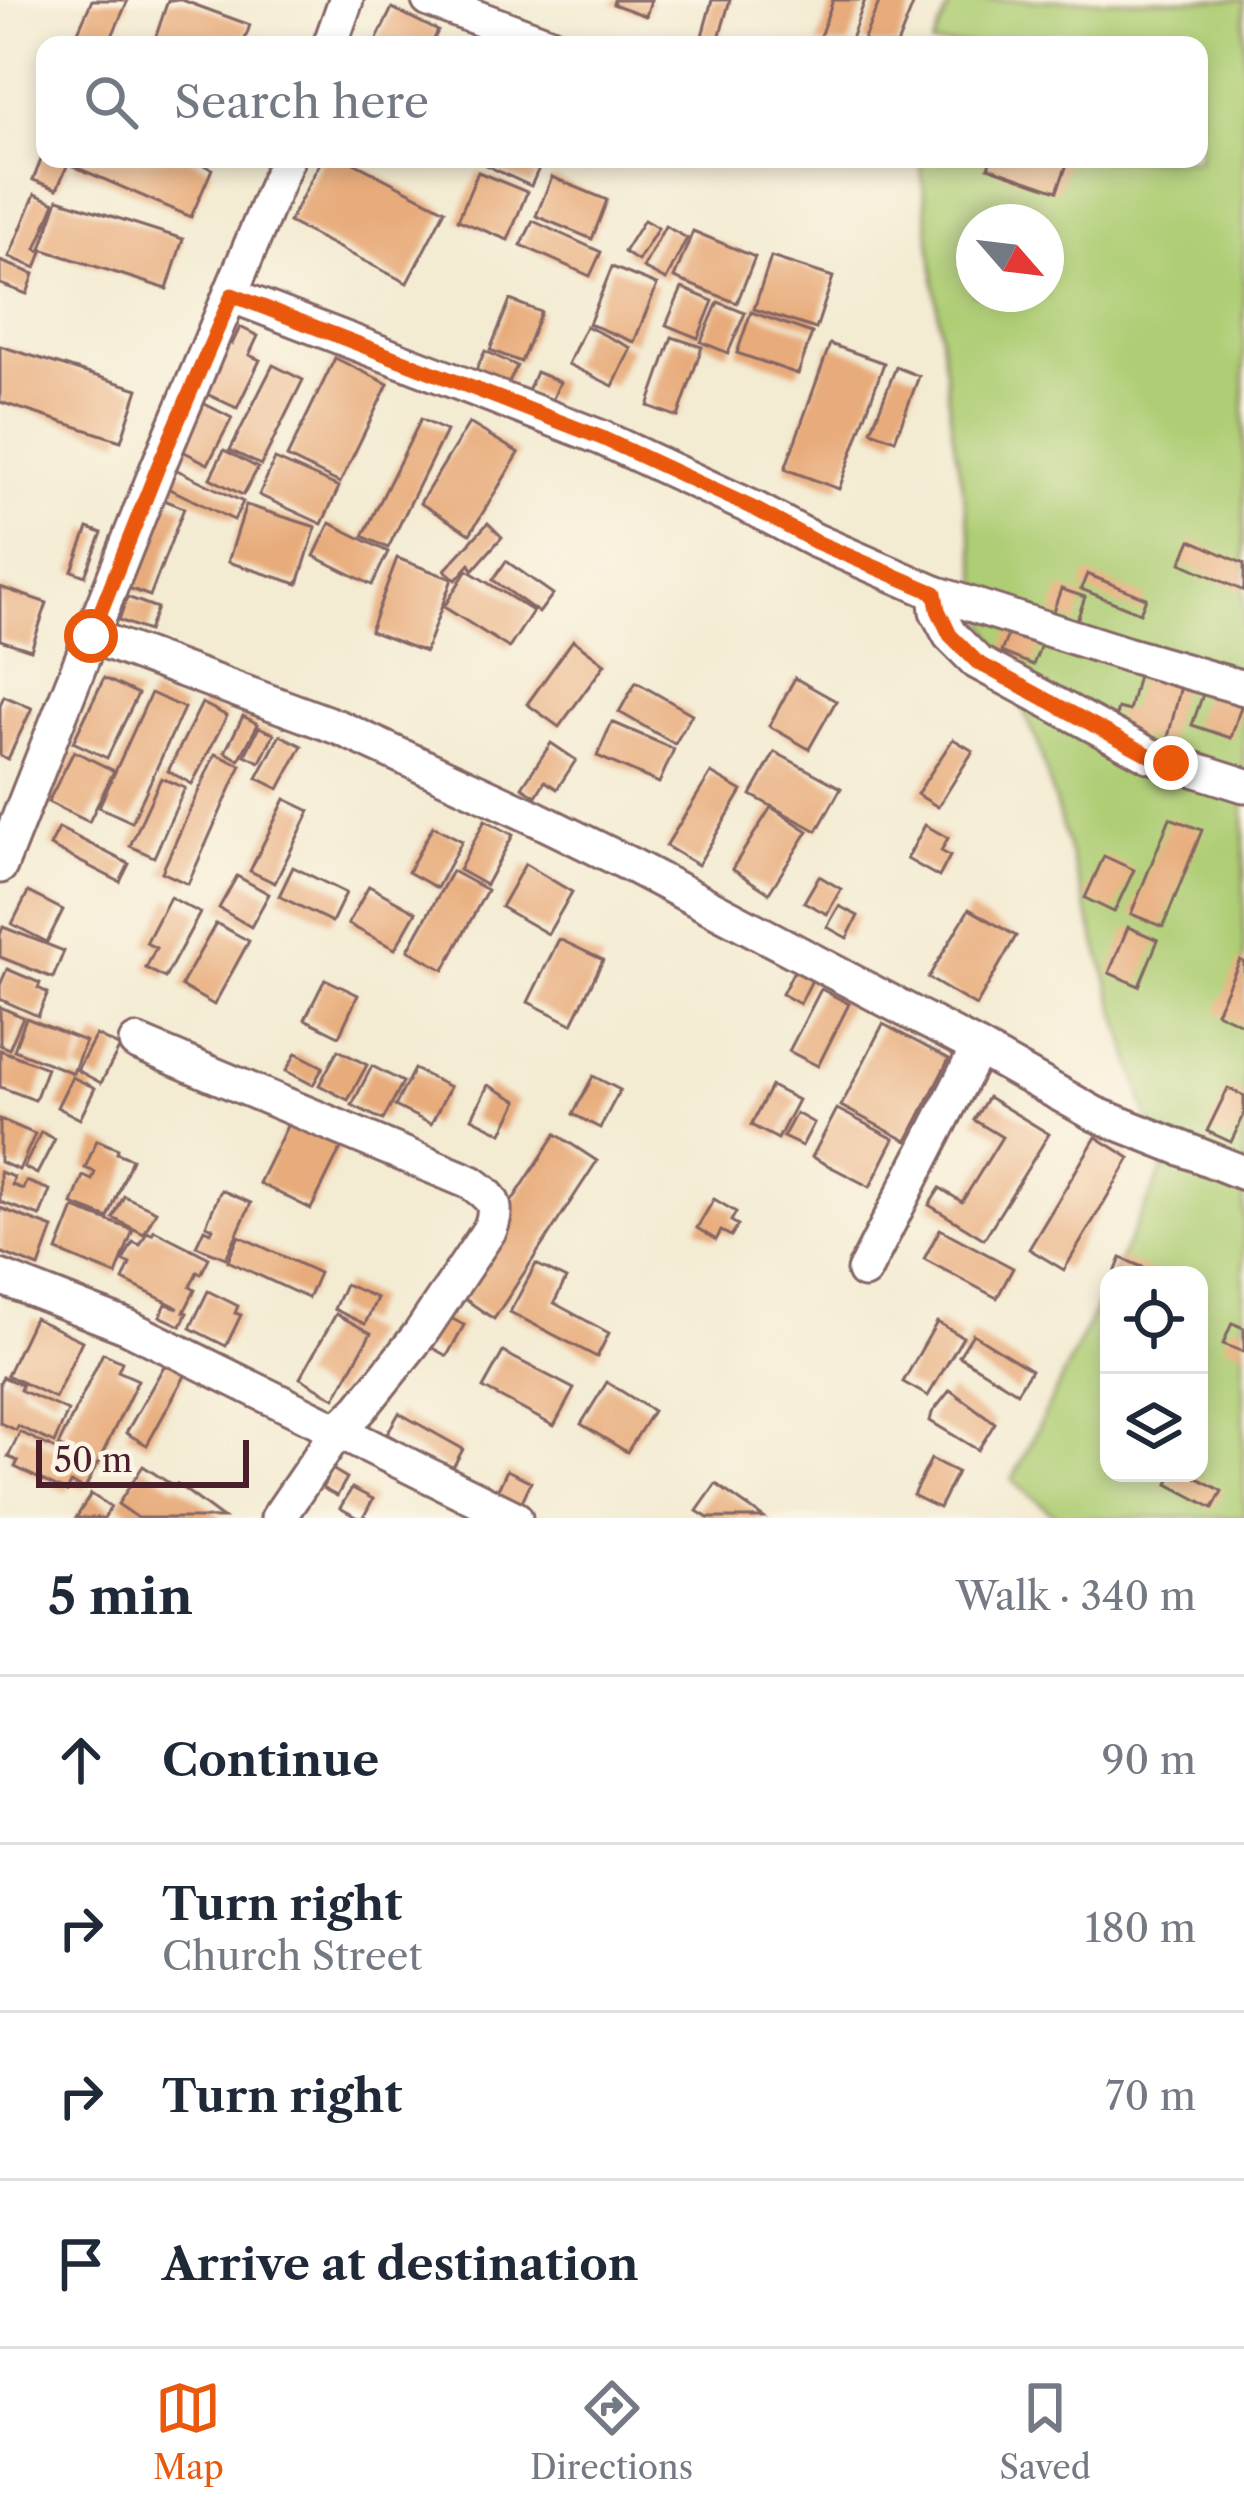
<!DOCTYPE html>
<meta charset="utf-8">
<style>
:root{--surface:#fff;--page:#f2f2f3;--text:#1f2937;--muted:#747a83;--line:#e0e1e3;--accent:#ea580c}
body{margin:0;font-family:"Libre Caslon Text",serif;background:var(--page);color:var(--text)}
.controls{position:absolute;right:36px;bottom:36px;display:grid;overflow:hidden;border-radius:24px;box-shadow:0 6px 18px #0003}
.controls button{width:108px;height:108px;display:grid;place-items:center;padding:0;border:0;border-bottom:3px solid var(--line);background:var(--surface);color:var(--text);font:60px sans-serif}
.compass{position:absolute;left:956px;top:204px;width:108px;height:108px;border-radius:50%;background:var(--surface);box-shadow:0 6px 18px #0003;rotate:118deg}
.scale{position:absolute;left:36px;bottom:30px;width:213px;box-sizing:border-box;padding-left:12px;border:6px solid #4a1f2b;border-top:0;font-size:33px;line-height:42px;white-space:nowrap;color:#4a1f2b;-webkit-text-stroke:9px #fcf5e5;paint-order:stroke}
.stop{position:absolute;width:36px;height:36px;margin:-27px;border:9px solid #ea580c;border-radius:50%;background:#fff}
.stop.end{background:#ea580c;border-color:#fff;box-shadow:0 3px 12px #0008}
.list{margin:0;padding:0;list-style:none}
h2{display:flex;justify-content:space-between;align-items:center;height:156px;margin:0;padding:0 48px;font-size:51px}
h2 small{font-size:39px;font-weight:400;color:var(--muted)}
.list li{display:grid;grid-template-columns:78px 1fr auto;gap:36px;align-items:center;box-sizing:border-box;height:168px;padding:0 48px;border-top:3px solid var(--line)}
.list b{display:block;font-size:45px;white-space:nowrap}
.list p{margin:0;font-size:39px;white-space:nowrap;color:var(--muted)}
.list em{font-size:39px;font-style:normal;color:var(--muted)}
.icon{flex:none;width:66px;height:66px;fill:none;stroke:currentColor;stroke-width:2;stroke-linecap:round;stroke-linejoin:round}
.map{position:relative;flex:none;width:1244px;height:1518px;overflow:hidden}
.search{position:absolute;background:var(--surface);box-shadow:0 6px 18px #0003;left:36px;right:36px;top:36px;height:132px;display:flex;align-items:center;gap:30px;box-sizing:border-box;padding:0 42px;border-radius:24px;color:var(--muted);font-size:45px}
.sheet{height:828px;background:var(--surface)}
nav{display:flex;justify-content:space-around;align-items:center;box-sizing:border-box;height:168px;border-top:3px solid var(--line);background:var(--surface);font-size:33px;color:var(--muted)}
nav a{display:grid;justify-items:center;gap:6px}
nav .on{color:var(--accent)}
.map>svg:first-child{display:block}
.green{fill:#aecd74;stroke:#7c7650;stroke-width:3;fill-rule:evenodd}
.building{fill:#e8ac7b}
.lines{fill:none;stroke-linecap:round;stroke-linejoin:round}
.minor-casing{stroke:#856665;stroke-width:39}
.minor{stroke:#fff;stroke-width:33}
.route{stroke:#ea580c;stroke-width:15}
</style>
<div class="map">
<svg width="1244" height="1518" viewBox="0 0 1244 1518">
<rect width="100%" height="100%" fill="#fcf5e5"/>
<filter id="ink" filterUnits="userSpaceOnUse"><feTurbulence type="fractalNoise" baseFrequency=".00833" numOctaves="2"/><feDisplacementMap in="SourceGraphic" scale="24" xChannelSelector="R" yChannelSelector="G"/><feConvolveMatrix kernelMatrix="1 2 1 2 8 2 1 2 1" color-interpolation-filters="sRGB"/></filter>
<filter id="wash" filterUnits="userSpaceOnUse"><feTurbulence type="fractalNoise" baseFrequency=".004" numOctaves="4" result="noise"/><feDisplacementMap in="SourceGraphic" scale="48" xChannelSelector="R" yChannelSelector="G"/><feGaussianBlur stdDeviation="2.7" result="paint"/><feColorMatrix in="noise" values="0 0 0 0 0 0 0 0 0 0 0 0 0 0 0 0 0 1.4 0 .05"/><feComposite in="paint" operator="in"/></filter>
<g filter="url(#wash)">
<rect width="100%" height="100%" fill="#f3ebd2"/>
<path class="green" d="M952,0H1244V1518H1058L1012,1481L1109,1281V1473H1199V1275H1112L1163,1170L1037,741L987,626L952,430L920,159H1199V45H932ZM974,222H1046V294H974Z"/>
<g id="blocks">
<g class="building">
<polygon points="92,0 128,0 108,45 77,34"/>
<polygon points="168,0 182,0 250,25 243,45 183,45 163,38 176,45 153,45"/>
<polygon points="614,0 651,0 646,16 613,4"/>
<polygon points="712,0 730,0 717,45 700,43"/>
<polygon points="833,0 865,0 849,45 817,45"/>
<polygon points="880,0 915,0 897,45 874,45 863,41"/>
<polygon points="392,8 438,31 431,45 374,45"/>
<polygon points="45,150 45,159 70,159 57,189 33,180"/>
<polygon points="76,159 190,159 212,169 191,217 73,166"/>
<polygon points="322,159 346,159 445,210 407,283 289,222"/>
<polygon points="472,159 543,159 531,186"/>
<polygon points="991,159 1069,159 1057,191 988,167"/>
<polygon points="478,172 527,192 508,240 458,220"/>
<polygon points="552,177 607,200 592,239 536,216"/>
<polygon points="35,194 55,203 36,249 42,252 36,268 9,257"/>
<polygon points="58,199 183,239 167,289 41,249"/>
<polygon points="644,220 658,228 638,261 624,252"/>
<polygon points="533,221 601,252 590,276 521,245"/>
<polygon points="665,226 687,238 666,280 643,268"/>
<polygon points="693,231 755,257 737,303 674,278"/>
<polygon points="771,257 833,277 816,329 754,309"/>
<polygon points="0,261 34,274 27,294 0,284"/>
<polygon points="612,267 657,285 634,342 589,324"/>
<polygon points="682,288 713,301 698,338 666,325"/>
<polygon points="510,300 541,312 521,362 490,350"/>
<polygon points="718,302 745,313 728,353 701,342"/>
<polygon points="751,312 812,333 798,374 737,353"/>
<polygon points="586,326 631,348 613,386 568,364"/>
<polygon points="240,327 258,336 249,355 260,360 237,408 196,389 220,339 232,344"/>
<polygon points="672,337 702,347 678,417 648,406"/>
<polygon points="830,344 884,363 839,489 785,469"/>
<polygon points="0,346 138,389 121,441 0,402"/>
<polygon points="485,351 517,366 508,384 476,370"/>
<polygon points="335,358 388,384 340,483 287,457"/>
<polygon points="273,365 303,380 261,465 230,450"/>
<polygon points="896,367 919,376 895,440 871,431"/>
<polygon points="536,372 560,382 552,401 528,391"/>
<polygon points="197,400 232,418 208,464 173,446"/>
<polygon points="421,419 446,431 388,548 363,536"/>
<polygon points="469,423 519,453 470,534 420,503"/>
<polygon points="224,450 258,468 243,495 210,478"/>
<polygon points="275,459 339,487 322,524 259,495"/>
<polygon points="175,469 243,502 234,520 166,487"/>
<polygon points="157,497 184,508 150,596 123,586"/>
<polygon points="246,505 316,527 298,584 228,562"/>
<polygon points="330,523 388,552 372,585 314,556"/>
<polygon points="488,523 502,537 473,570 470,564 456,580 445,570"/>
<polygon points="88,528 102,533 85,576 72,571"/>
<polygon points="1191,540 1244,564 1244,591 1181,563"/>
<polygon points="397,558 452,579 425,652 370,631"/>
<polygon points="506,561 553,594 539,613 493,580"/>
<polygon points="467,570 533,611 509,648 444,607"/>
<polygon points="1087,574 1146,598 1140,613 1081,589"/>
<polygon points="0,587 47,603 31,650 0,640"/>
<polygon points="1061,589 1085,597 1076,623 1052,614"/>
<polygon points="127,597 157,608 148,631 119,620"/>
<polygon points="1010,630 1042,642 1033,665 1001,652"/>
<polygon points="573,640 605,664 559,727 527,704"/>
<polygon points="1139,671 1182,682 1166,745 1112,731 1118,708 1129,711"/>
<polygon points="104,678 138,694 107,758 73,742"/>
<polygon points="795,678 836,701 809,749 769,726"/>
<polygon points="636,682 692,714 675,744 619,712"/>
<polygon points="1207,683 1244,697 1231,738 1192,725"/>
<polygon points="151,693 184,708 132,822 99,807"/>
<polygon points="4,696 32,708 8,759 0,756 0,705"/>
<polygon points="202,703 227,716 192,784 168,771"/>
<polygon points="243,716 258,724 239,760 225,752"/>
<polygon points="612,722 674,749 659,783 597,756"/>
<polygon points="259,727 274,734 260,762 245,755"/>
<polygon points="280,735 302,746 279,789 257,778"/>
<polygon points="953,739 973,751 938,807 917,794"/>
<polygon points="551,743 576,760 557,789 545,781 536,796 522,787"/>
<polygon points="74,751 114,771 89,822 48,802"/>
<polygon points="775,752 841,788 817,831 751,795"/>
<polygon points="215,754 241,765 188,884 162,872"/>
<polygon points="711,773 742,791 698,865 666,846"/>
<polygon points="161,778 185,788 154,857 130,846"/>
<polygon points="285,799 310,811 275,883 250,871"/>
<polygon points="771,807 808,831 769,893 732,869"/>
<polygon points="1170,818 1202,830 1163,927 1131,914"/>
<polygon points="485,820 513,835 486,885 459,870"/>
<polygon points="925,825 948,838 941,851 950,856 939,877 907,859"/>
<polygon points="433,826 462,841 437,888 408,872"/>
<polygon points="59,828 129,864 120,882 50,846"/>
<polygon points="1104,856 1134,870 1114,912 1085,898"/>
<polygon points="525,864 572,892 548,934 501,907"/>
<polygon points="293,867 346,893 332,922 279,896"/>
<polygon points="452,871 487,890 444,970 408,950"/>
<polygon points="237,876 269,894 251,927 219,908"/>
<polygon points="819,876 841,889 827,914 804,902"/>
<polygon points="369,886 416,912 395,949 348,924"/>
<polygon points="28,892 63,910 47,942 12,924"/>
<polygon points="170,897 200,913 165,978 146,968 156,948 146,943"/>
<polygon points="839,906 858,916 847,938 827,927"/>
<polygon points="969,909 1016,936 976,1006 928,978"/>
<polygon points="216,923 249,941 214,1005 181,986"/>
<polygon points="3,927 64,951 53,978 0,957 0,935"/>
<polygon points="1128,927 1158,940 1139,986 1109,973"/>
<polygon points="559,939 603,960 572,1024 528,1002"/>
<polygon points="1240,960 1244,962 1244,1025 1216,1012"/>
<polygon points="796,967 814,976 800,1004 782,994"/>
<polygon points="7,969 40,983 38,988 48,993 38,1016 0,999 0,985"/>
<polygon points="325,979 358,995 339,1036 305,1019"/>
<polygon points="821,989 849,1004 818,1066 789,1051"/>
<polygon points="0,1007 23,1017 9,1049 0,1045"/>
<polygon points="26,1018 85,1041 73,1073 14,1050"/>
<polygon points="883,1024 949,1059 907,1141 841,1106"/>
<polygon points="96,1035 120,1047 101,1083 77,1070"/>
<polygon points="0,1050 47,1068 35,1100 0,1087"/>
<polygon points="338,1050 367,1065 348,1100 319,1085"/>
<polygon points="296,1053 323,1067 313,1085 286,1071"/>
<polygon points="372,1066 403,1082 383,1120 352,1105"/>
<polygon points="414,1069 450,1087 431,1124 395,1106"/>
<polygon points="593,1076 620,1090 600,1128 573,1114"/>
<polygon points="72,1077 95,1088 80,1119 57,1107"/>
<polygon points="488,1085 518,1101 502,1133 472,1118"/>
<polygon points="771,1086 798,1100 778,1139 751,1125"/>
<polygon points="1228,1088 1244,1096 1244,1115 1231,1142 1207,1131"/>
<polygon points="988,1097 1049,1134 984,1239 929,1205 940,1188 962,1202 1002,1137 974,1120"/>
<polygon points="837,1109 894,1139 870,1187 812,1157"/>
<polygon points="796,1113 814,1123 802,1146 783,1137"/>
<polygon points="291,1118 343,1144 311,1209 259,1183"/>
<polygon points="0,1119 35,1134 19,1170 0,1162"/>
<polygon points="41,1132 55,1139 37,1174 24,1167"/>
<polygon points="556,1134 597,1161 494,1319 453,1291"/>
<polygon points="1096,1137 1130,1158 1064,1270 1029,1249"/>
<polygon points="97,1140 118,1149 117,1153 132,1159 108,1218 72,1204 83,1176 92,1180 95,1172 85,1168"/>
<polygon points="0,1172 14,1177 12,1185 23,1189 26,1181 50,1190 40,1216 0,1202"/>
<polygon points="221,1190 251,1203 226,1258 196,1246 204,1229 211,1232 213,1228 206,1225"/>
<polygon points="124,1196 156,1211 144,1234 113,1218"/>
<polygon points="714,1199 736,1212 731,1221 738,1225 731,1236 721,1231 716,1240 697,1228"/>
<polygon points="0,1208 53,1228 39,1267 0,1252"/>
<polygon points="74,1208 133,1230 116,1275 57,1251"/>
<polygon points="940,1229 1013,1268 997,1298 924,1259"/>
<polygon points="154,1230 209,1258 201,1274 197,1272 190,1287 195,1290 184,1312 187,1313 181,1326 160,1316 166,1304 179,1308 123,1280 130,1264 123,1261 133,1242 140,1245 147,1232 152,1234"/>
<polygon points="239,1236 319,1273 308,1298 228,1261"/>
<polygon points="1121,1258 1161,1275 1114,1275"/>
<polygon points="536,1264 566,1279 554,1303 609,1333 597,1357 510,1312"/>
<polygon points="345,1284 377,1298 365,1324 334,1309"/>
<polygon points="208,1291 238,1306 235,1313 241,1315 226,1346 190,1328"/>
<polygon points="441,1313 464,1325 447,1356 425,1344"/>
<polygon points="336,1314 371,1333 335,1398 300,1378"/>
<polygon points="34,1318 82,1341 55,1398 7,1375"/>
<polygon points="937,1322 963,1337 928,1396 903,1382"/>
<polygon points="1232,1323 1244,1328 1244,1352 1223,1344"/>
<polygon points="973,1334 1031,1370 1017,1392 959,1356"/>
<polygon points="172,1352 192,1363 147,1445 126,1433"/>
<polygon points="503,1352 574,1389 554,1426 483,1388"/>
<polygon points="103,1353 122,1362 118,1371 138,1380 97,1465 58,1446"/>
<polygon points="3,1377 22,1385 20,1390 68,1411 54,1443 18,1426 16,1430 0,1423 0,1382"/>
<polygon points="607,1382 653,1411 627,1452 581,1424"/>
<polygon points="950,1390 995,1423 978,1450 930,1421 932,1413"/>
<polygon points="399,1413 463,1449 451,1471 387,1434"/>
<polygon points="20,1432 95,1468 85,1489 71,1483 67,1492 15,1467 18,1461 8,1457"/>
<polygon points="931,1459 957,1472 939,1508 913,1495"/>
<polygon points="143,1466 175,1487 177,1484 223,1518 138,1518 118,1504"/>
<polygon points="332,1469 347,1478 337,1496 322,1488"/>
<polygon points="507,1470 531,1482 518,1510 494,1498"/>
<polygon points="1173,1473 1188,1473 1222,1491 1213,1508 1168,1484"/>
<polygon points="716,1484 764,1518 708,1518 697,1511"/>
<polygon points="352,1488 373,1499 363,1518 358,1518 340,1508"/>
<polygon points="91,1494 111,1507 104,1518 76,1518"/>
</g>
</g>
</g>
<g filter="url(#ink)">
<use href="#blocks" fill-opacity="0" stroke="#856665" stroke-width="3"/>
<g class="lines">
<defs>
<g id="minor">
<polyline points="429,0 551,45"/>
<polyline points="330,45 346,0"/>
<polyline points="231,295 602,438 757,510 814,540 935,593 1126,654 1244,688"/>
<polyline points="935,593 937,611 950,635 977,662 1149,755 1244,785"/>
<polyline points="91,636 340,728 529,815 633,866 978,1048 1095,1114 1244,1173"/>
<polyline points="0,866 158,467 287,159"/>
<path d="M136,1042L472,1183C492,1198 500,1204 490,1229L420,1334L360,1409L338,1430L278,1518"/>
<polyline points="864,1271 978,1048"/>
<polyline points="0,1277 128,1327 515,1518"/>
</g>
</defs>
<use href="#minor" class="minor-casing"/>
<use href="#minor" class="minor"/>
</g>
</g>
<g class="lines" filter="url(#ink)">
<polyline class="route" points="91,636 158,467 232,295 602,438 757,510 814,541 935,593 938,610 950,635 977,662 1149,755 1171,763"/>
</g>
</svg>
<div class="controls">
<button><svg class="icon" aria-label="locate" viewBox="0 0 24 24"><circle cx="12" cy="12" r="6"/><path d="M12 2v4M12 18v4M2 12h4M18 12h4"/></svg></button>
<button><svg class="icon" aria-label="layers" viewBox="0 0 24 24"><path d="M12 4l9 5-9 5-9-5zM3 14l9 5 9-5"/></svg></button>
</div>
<svg class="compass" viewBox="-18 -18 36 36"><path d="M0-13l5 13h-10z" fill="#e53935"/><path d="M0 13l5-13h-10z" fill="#747a83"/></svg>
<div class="scale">50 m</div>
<div class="stop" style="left:91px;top:636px"></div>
<div class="stop end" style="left:1171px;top:763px"></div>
<div class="search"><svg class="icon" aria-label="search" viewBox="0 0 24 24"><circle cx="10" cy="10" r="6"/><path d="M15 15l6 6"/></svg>Search here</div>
</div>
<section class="sheet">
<h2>5 min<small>Walk · 340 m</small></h2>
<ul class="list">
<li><svg class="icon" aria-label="ahead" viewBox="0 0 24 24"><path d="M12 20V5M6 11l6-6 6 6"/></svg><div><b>Continue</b></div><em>90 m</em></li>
<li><svg class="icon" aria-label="right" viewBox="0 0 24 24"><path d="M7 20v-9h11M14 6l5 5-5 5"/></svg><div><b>Turn right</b><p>Church Street</p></div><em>180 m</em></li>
<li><svg class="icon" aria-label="right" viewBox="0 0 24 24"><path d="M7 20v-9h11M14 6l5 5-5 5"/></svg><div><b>Turn right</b></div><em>70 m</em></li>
<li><svg class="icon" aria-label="arrive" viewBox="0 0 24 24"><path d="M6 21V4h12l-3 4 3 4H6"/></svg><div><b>Arrive at destination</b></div></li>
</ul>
</section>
<nav>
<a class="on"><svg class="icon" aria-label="map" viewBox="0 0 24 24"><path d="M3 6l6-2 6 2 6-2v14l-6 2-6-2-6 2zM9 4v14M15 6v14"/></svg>Map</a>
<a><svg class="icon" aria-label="directions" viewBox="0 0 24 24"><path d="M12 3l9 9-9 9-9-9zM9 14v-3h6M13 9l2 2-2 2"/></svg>Directions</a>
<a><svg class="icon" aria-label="saved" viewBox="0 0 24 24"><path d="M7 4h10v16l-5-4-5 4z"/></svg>Saved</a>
</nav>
